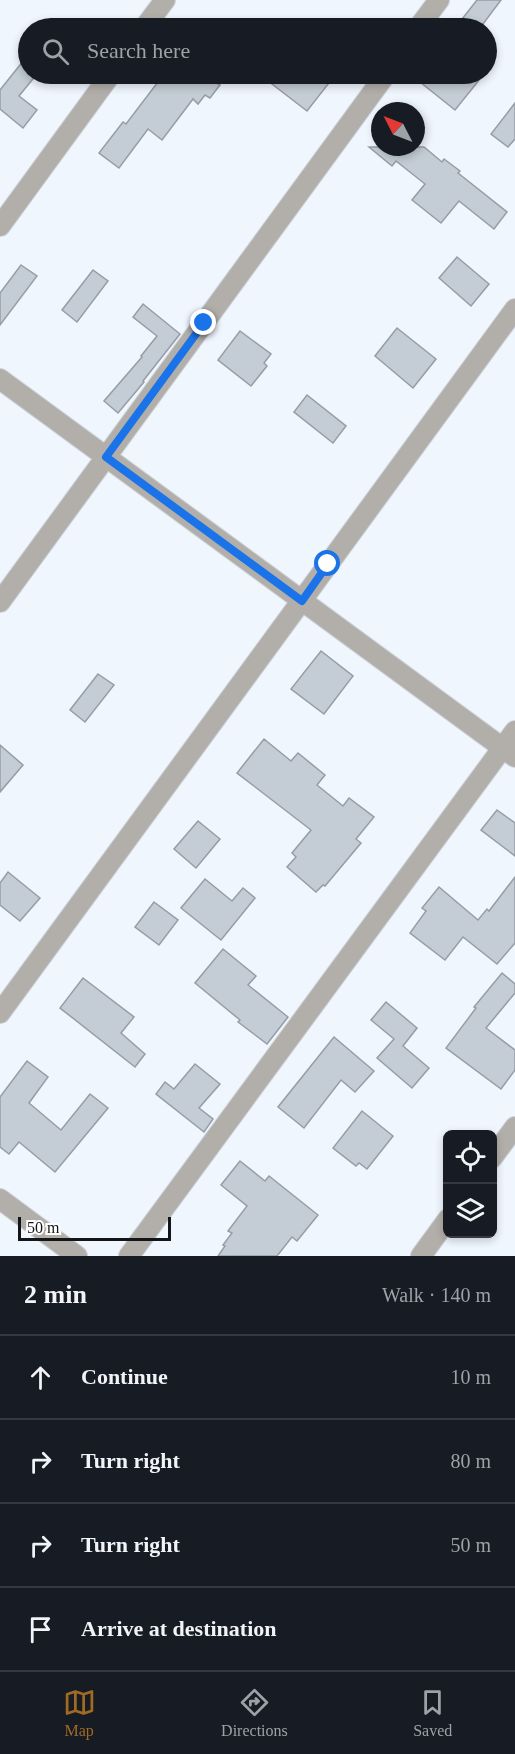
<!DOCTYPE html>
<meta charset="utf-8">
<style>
:root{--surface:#171b24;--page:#242831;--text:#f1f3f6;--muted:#9ea1a6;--line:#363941;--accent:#a06a23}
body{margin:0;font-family:"Times New Roman",serif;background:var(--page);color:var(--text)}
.controls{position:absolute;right:18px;bottom:18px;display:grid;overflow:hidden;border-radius:9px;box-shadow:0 3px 9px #0003}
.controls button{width:54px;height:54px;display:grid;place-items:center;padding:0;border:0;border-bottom:2px solid var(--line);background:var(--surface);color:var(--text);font:30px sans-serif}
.compass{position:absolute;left:371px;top:102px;width:54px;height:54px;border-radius:50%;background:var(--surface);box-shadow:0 3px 9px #0003;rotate:312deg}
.scale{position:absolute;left:18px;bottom:15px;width:153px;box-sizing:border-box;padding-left:6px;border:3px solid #131518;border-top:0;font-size:16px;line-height:21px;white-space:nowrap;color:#131518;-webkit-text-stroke:4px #fff;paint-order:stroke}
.stop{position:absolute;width:18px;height:18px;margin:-14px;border:4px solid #1a73e8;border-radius:50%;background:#fff}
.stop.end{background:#1a73e8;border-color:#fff;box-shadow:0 2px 6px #0008}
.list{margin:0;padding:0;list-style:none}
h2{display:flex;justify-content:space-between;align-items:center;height:78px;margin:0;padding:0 24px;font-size:26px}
h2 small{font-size:20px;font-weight:400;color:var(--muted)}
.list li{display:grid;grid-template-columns:39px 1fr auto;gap:18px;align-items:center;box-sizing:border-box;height:84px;padding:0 24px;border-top:2px solid var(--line)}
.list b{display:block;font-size:22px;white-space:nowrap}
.list em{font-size:20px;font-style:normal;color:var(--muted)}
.icon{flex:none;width:33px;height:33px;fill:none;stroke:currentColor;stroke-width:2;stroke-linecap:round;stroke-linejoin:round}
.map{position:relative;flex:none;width:515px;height:1256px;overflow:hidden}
.search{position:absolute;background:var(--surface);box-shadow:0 3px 9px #0003;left:18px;right:18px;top:18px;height:66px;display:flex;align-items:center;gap:15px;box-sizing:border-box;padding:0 21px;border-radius:33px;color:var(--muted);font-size:22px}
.sheet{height:414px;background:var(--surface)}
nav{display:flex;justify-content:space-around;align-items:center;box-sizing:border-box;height:84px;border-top:2px solid var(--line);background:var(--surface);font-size:16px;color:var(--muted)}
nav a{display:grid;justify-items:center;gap:3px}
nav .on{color:var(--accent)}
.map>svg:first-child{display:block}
.building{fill:#c4ccd5;stroke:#969da6;stroke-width:1.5}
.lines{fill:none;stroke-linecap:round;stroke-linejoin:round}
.minor-casing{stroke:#cdd2d9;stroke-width:22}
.minor{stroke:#b2afab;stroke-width:20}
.route{stroke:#1a73e8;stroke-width:8}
</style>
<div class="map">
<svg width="515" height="1256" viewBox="0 0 515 1256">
<rect width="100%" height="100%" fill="#f0f6fe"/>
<g class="building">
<polygon points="477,0 501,0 480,28 455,28"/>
<polygon points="28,55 28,74 37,74 19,96 37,110 23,128 0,109 0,90"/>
<polygon points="164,74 221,74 215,82 220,85 210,98 205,95 198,104 193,99 162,140 148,129 119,168 99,153 123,122 126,124"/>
<polygon points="259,74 317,74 329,83 307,111"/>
<polygon points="410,74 484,74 455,110"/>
<polygon points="515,103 515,139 508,147 491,134"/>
<polygon points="369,147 424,147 442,162 444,159 460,171 458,173 507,212 494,229 459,201 441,223 412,200 425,184 396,161 392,166"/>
<polygon points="457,257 489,284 471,306 439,278"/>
<polygon points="21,265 37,276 0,325 0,293"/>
<polygon points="93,270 108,281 77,322 62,310"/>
<polygon points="143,304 180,334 143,381 144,382 118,413 104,401 142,357 141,356 157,336 133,317"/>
<polygon points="397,328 436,359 413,388 375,356"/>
<polygon points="240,331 271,354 264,363 267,366 251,386 218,360"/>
<polygon points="307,395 346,426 333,443 294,412"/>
<polygon points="321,651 353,676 324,714 291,689"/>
<polygon points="98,674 114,685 85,722 70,710"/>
<polygon points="264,739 291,761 298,753 325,775 317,785 343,806 349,798 374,817 356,839 361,843 325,886 323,885 316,892 287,867 296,857 292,853 311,830 237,773"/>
<polygon points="0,745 23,765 0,792"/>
<polygon points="497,810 515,823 515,856 481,830"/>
<polygon points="198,821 220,839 196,868 174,849"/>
<polygon points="8,872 40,898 20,921 0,905 0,883"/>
<polygon points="515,877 515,943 497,964 463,937 445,960 410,933 426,911 422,908 439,887 478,920 487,909 489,911"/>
<polygon points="205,879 232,901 243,888 255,898 221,940 181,908"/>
<polygon points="154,902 178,920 159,945 135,927"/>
<polygon points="223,949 256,976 248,985 288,1017 267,1044 238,1022 240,1020 195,983"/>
<polygon points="502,973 515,984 515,993 486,1028 515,1050 515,1070 501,1089 446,1048 476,1008 474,1007"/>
<polygon points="83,978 134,1017 121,1033 145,1054 135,1067 60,1008"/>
<polygon points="386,1002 417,1028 403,1046 429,1068 412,1088 377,1058 394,1039 371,1020"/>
<polygon points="334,1037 374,1071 355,1092 341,1080 304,1128 278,1107"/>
<polygon points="27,1061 48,1077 29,1103 61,1130 90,1094 108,1108 55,1172 19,1142 9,1154 0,1147 0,1097"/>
<polygon points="195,1064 220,1084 199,1108 213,1119 204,1132 156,1094 165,1082 174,1089"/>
<polygon points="362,1111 393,1136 367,1169 359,1163 356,1166 333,1148"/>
<polygon points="240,1161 265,1181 269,1176 318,1215 297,1241 292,1237 277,1256 218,1256 225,1246 223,1245 232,1233 228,1231 247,1206 221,1185"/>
</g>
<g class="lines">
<defs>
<g id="minor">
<polyline points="144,28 165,0"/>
<polyline points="418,28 439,0"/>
<polyline points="0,226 111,74"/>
<polyline points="0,379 515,757"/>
<polyline points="0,602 386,74"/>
<polyline points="0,1013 515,309"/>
<polyline points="492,1158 515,1127"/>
<polyline points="0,1199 77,1256"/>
<polyline points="129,1256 515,731"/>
<polyline points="421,1256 448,1219"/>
</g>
</defs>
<use href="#minor" class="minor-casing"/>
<use href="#minor" class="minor"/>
</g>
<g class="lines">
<polyline class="route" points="204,323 106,457 302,601 328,564"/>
</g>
</svg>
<div class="controls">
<button><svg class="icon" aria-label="locate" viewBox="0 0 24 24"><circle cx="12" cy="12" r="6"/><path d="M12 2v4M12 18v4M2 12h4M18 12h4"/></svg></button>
<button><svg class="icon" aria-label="layers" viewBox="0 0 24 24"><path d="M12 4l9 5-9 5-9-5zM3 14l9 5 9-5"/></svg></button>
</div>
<svg class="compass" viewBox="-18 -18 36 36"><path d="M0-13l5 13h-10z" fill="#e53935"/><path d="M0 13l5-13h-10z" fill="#9ea1a6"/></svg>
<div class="scale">50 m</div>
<div class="stop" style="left:328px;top:564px"></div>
<div class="stop end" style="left:204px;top:323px"></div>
<div class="search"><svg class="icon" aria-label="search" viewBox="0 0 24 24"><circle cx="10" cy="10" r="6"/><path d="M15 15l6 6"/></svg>Search here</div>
</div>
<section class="sheet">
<h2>2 min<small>Walk · 140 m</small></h2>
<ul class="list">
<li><svg class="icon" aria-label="ahead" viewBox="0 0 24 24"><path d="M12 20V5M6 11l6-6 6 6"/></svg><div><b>Continue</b></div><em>10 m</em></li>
<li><svg class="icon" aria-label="right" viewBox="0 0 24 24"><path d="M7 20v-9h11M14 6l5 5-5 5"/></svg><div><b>Turn right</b></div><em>80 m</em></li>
<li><svg class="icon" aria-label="right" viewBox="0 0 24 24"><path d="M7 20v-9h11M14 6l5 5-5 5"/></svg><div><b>Turn right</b></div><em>50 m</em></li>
<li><svg class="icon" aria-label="arrive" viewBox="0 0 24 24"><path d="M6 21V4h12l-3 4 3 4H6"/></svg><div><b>Arrive at destination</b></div></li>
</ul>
</section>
<nav>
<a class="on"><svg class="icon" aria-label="map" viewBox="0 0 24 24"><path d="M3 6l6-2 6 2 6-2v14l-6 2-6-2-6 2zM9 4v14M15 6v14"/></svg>Map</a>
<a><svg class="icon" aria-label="directions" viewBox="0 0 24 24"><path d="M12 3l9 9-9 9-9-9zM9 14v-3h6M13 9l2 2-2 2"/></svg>Directions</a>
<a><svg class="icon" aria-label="saved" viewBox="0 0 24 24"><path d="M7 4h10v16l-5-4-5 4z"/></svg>Saved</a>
</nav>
